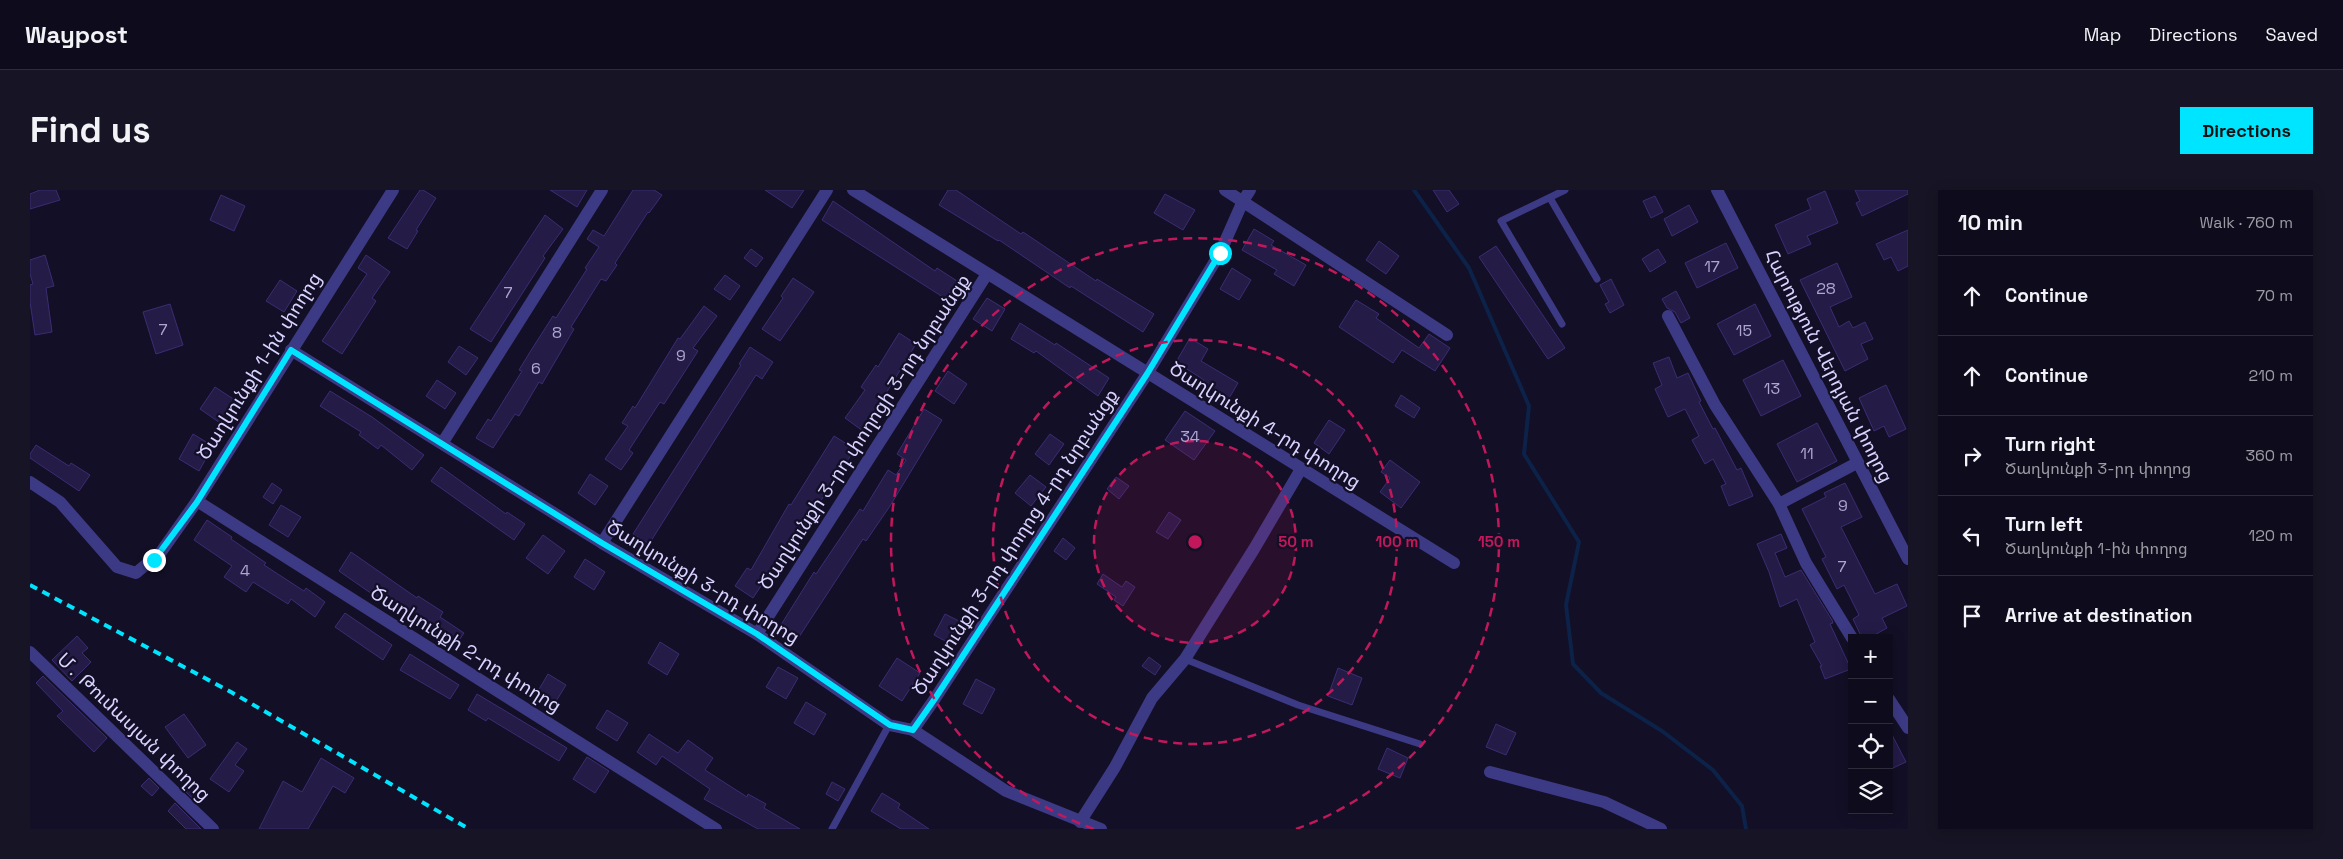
<!DOCTYPE html>
<meta charset="utf-8">
<style>
:root{--surface:#0e0b1c;--page:#171425;--text:#f1f3f6;--muted:#9b9ba3;--line:#2e2b3b;--accent:#00e5ff}
body{margin:0;font-family:"Space Grotesk","Noto Sans Armenian",sans-serif;background:var(--page);color:var(--text)}
.controls{position:absolute;right:15px;bottom:15px;display:grid;overflow:hidden;border-radius:0px;box-shadow:0 2px 12px #0003}
.controls button{width:45px;height:45px;display:grid;place-items:center;padding:0;border:0;border-bottom:1px solid var(--line);background:var(--surface);color:var(--text);font:25px sans-serif}
.stop{position:absolute;width:15px;height:15px;margin:-11px;border:4px solid #00e5ff;border-radius:50%;background:#fff}
.stop.end{background:#00e5ff;border-color:#fff;box-shadow:0 1px 5px #0008}
.list{margin:0;padding:0;list-style:none}
h2{display:flex;justify-content:space-between;align-items:center;height:65px;margin:0;padding:0 20px;font-size:21px}
h2 small{font-size:16px;font-weight:400;color:var(--muted)}
.list li{display:grid;grid-template-columns:32px 1fr auto;gap:15px;align-items:center;box-sizing:border-box;height:80px;padding:0 20px;border-top:1px solid var(--line)}
.list b{display:block;font-size:19px;white-space:nowrap}
.list p{margin:0;font-size:16px;white-space:nowrap;color:var(--muted)}
.list em{font-size:16px;font-style:normal;color:var(--muted)}
.icon{flex:none;width:28px;height:28px;fill:none;stroke:currentColor;stroke-width:2;stroke-linecap:round;stroke-linejoin:round}
.map{position:relative;flex:none;width:1878px;height:639px;overflow:hidden;border-radius:0px}
header{display:flex;align-items:center;gap:30px;box-sizing:border-box;height:70px;padding:0 25px;background:var(--surface);border-bottom:1px solid var(--line)}
header strong{font-size:24px}
nav{display:flex;gap:28px;margin-inline-start:auto;font-size:18px}
.intro{display:flex;align-items:center;justify-content:space-between;box-sizing:border-box;height:120px;padding:0 30px}
h1{margin:0;font-size:35px}
.button{padding:12px 22px;border-radius:0px;background:var(--accent);color:#111;font-size:18px;font-weight:700}
main{display:flex;gap:30px;padding:0 30px}
aside{flex:1;background:var(--surface);border-radius:0px;box-shadow:0 2px 12px #0003}
.map>svg:first-child{display:block}
.lines{fill:none;stroke-linecap:round;stroke-linejoin:round}
.stream{stroke:#0c2248;stroke-width:4}
.building{fill:#241b47;stroke:#3b2d73}
.service{stroke:#3d3a85;stroke-width:7}
.minor{stroke:#3d3a85;stroke-width:12}
.tertiary{stroke:#3d3a85;stroke-width:12}
.rail{stroke:#00e5ff;stroke-width:4;stroke-dasharray:8 6;stroke-linecap:butt}
.route{stroke:#00e5ff;stroke-width:6}
.ring{fill:none;stroke:#c2185b;stroke-width:2.5;stroke-dasharray:9 6}
.labels{text-anchor:middle;dominant-baseline:central;stroke-width:4.5;stroke-linejoin:round;paint-order:stroke}
.number-label{font-size:16px;fill:#aca6d1}
.street-label{font-size:19px;fill:#d9d4ff;stroke:#130f26}
.centre{fill:#c2185b;stroke:#130f26;stroke-width:2.5}
.ring-label{font-size:15px;text-anchor:middle;font-weight:bold;fill:#c2185b;stroke:#130f26;stroke-width:4.5;stroke-linejoin:round;paint-order:stroke}
</style>
<header>
<strong>Waypost</strong>
<nav><a>Map</a><a>Directions</a><a>Saved</a></nav>
</header>
<div class="intro"><h1>Find us</h1><a class="button">Directions</a></div>
<main>
<div class="map">
<svg width="1878" height="639" viewBox="0 0 1878 639">
<rect width="100%" height="100%" fill="#130f26"/>
<g class="lines">
<polyline class="stream" points="1384,0 1439,78 1499,216 1494,264 1549,352 1536,415 1543,474 1571,503 1632,541 1683,580 1712,616 1716,639"/>
</g>
<g class="building">
<polygon points="10,0 26,0 30,10 0,19 0,4"/>
<polygon points="390,0 393,0 406,8 386,40 388,41 377,59 358,48"/>
<polygon points="520,0 557,0 547,17"/>
<polygon points="603,0 624,0 632,5 619,23 618,22 585,73 587,75 576,91 571,89 541,137 544,139 512,194 509,192 489,226 485,224 463,258 446,248 458,229 461,231 492,181 489,180 500,162 523,126 526,128 557,79 555,78 569,57 557,49 563,40 574,46"/>
<polygon points="735,0 774,0 762,18"/>
<polygon points="918,0 926,0 991,44 993,42 1066,91 1067,89 1124,124 1113,142 1041,96 1040,98 969,50 968,51 909,15"/>
<polygon points="1403,0 1419,0 1429,14 1417,22"/>
<polygon points="1825,0 1878,0 1878,4 1832,26 1826,13 1830,11"/>
<polygon points="1795,1 1808,33 1777,46 1781,54 1758,64 1745,35 1781,19 1777,9"/>
<polygon points="1135,4 1165,20 1153,40 1124,23"/>
<polygon points="191,5 215,16 204,41 180,30"/>
<polygon points="1625,6 1633,22 1621,28 1613,11"/>
<polygon points="803,11 905,81 907,78 927,91 916,109 792,30"/>
<polygon points="1659,15 1668,32 1642,46 1634,29"/>
<polygon points="515,25 533,39 513,66 515,68 461,152 440,139"/>
<polygon points="1224,39 1244,51 1241,55 1276,75 1264,96 1244,84 1247,80 1212,60"/>
<polygon points="1878,40 1878,76 1868,81 1861,67 1854,70 1846,54"/>
<polygon points="1349,51 1369,66 1356,84 1336,70"/>
<polygon points="1696,53 1708,78 1667,98 1655,73"/>
<polygon points="1466,56 1535,158 1518,169 1449,67"/>
<polygon points="721,59 733,68 726,77 714,68"/>
<polygon points="1628,59 1636,72 1620,82 1612,69"/>
<polygon points="15,65 24,96 16,98 22,142 5,145 0,112 0,95 3,94 0,84 0,70"/>
<polygon points="336,65 360,82 342,108 346,111 312,164 292,151 337,84 328,78"/>
<polygon points="1807,73 1822,107 1800,117 1809,137 1819,131 1823,138 1835,132 1843,149 1831,154 1838,169 1815,181 1770,90"/>
<polygon points="1202,78 1221,90 1209,110 1190,99"/>
<polygon points="695,85 710,96 700,110 684,99"/>
<polygon points="763,88 784,102 750,151 732,139 753,108 751,106"/>
<polygon points="1581,89 1594,115 1580,123 1575,114 1579,112 1570,95"/>
<polygon points="250,90 267,101 254,122 236,111"/>
<polygon points="1646,101 1660,128 1651,133 1645,122 1637,118 1632,109"/>
<polygon points="957,108 975,119 962,141 943,129"/>
<polygon points="1326,110 1349,124 1346,128 1389,158 1399,144 1420,158 1405,181 1372,160 1363,173 1309,137"/>
<polygon points="140,114 153,155 126,164 113,122"/>
<polygon points="1725,114 1741,146 1704,165 1687,134"/>
<polygon points="674,116 687,126 663,158 668,161 634,214 630,212 599,260 603,263 591,280 575,269 598,236 592,233 603,216 605,218 648,148 650,149"/>
<polygon points="990,133 1025,155 1026,153 1079,188 1068,206 1006,161 1004,163 981,149"/>
<polygon points="869,143 886,154 833,241 815,228 835,200 831,197 846,175 848,177"/>
<polygon points="1160,148 1178,159 1171,171 1208,193 1198,210 1172,194 1174,190 1146,172"/>
<polygon points="429,156 448,168 436,185 418,172"/>
<polygon points="720,157 743,172 732,189 726,185 619,354 603,344 711,175 709,174"/>
<polygon points="1639,167 1647,188 1658,183 1671,211 1669,212 1683,239 1685,238 1707,280 1711,278 1723,306 1699,316 1691,296 1696,294 1683,269 1675,274 1662,250 1669,246 1655,219 1638,227 1625,199 1632,195 1623,173"/>
<polygon points="1753,170 1771,206 1731,226 1713,190"/>
<polygon points="918,181 937,194 924,214 905,201"/>
<polygon points="407,190 426,203 415,219 396,206"/>
<polygon points="1856,195 1876,239 1859,247 1854,236 1844,241 1829,208"/>
<polygon points="185,197 208,212 193,235 170,219"/>
<polygon points="300,201 342,227 394,265 382,280 351,255 348,259 329,245 331,242 290,216"/>
<polygon points="1371,205 1390,218 1384,228 1365,216"/>
<polygon points="894,219 912,230 860,316 836,351 833,349 767,450 749,438 784,382 786,384 830,319 833,321 858,280 866,285 876,270 867,264"/>
<polygon points="1155,221 1185,241 1164,270 1135,250"/>
<polygon points="1299,230 1315,240 1299,264 1284,253"/>
<polygon points="1787,233 1807,271 1767,292 1747,254"/>
<polygon points="163,244 183,256 169,281 149,269"/>
<polygon points="1020,244 1034,254 1019,275 1005,264"/>
<polygon points="804,246 825,259 780,327 782,328 772,344 769,343 741,390 737,387 723,408 705,396 717,378 721,380 759,314 761,315"/>
<polygon points="6,255 39,276 41,273 60,285 49,301 0,268 0,264"/>
<polygon points="1360,270 1390,292 1371,318 1350,302 1360,288 1351,282"/>
<polygon points="411,277 476,324 477,322 495,334 484,350 401,291"/>
<polygon points="560,284 578,296 565,315 548,303"/>
<polygon points="1000,285 1016,297 1001,316 985,303"/>
<polygon points="1086,287 1099,296 1089,309 1077,299"/>
<polygon points="242,293 252,300 243,314 233,307"/>
<polygon points="1815,293 1832,327 1811,337 1845,404 1867,394 1877,416 1852,428 1857,438 1839,448 1832,448 1823,429 1829,425 1814,395 1807,399 1792,369 1796,367 1772,319 1796,307 1794,303"/>
<polygon points="251,315 271,327 258,347 239,335"/>
<polygon points="1139,322 1151,330 1138,349 1126,342"/>
<polygon points="177,330 202,347 201,349 236,373 234,375 274,401 276,398 295,412 285,427 261,409 258,414 223,392 216,402 194,387 202,376 164,350"/>
<polygon points="1751,344 1757,358 1745,363 1755,387 1771,380 1802,430 1803,433 1800,434 1821,479 1795,489 1790,476 1792,476 1780,455 1785,452 1767,409 1750,417 1739,382 1727,354"/>
<polygon points="513,345 535,361 518,384 496,368"/>
<polygon points="1033,348 1045,358 1036,370 1024,361"/>
<polygon points="321,362 387,408 388,406 413,422 410,427 434,443 425,456 367,418 365,420 309,381"/>
<polygon points="555,369 575,382 564,400 544,387"/>
<polygon points="1073,384 1092,397 1096,391 1105,397 1093,416 1084,410 1086,407 1067,394"/>
<polygon points="315,423 362,455 353,470 305,437"/>
<polygon points="915,424 933,433 921,454 904,445"/>
<polygon points="47,446 58,458 52,463 61,472 42,491 22,470"/>
<polygon points="630,452 649,464 637,485 618,473"/>
<polygon points="380,464 429,495 420,509 370,480"/>
<polygon points="1119,467 1131,476 1125,485 1112,476"/>
<polygon points="867,468 890,483 872,511 849,496"/>
<polygon points="748,477 768,488 756,509 736,497"/>
<polygon points="1308,478 1332,488 1322,515 1298,506"/>
<polygon points="518,484 536,495 525,513 508,501"/>
<polygon points="13,486 77,548 64,562 27,526 33,521 6,493"/>
<polygon points="946,489 965,499 952,524 933,514"/>
<polygon points="447,504 537,558 529,571 458,528 456,531 438,520"/>
<polygon points="776,512 796,524 784,545 764,533"/>
<polygon points="577,520 598,533 587,551 566,538"/>
<polygon points="154,524 176,555 158,568 135,537"/>
<polygon points="1466,534 1486,543 1476,565 1456,557"/>
<polygon points="1859,539 1876,572 1863,578 1859,570"/>
<polygon points="619,544 648,563 658,550 683,568 675,580 717,607 718,604 736,614 734,618 770,639 728,639 674,609 680,599 632,566 626,575 607,562"/>
<polygon points="207,552 217,559 205,575 214,581 199,602 180,589"/>
<polygon points="1357,558 1378,568 1370,588 1348,579"/>
<polygon points="557,567 579,581 565,603 543,589"/>
<polygon points="291,568 324,588 315,603 303,596 278,639 229,639 253,591 272,602"/>
<polygon points="119,588 129,598 122,606 111,596"/>
<polygon points="802,592 815,599 808,611 796,604"/>
<polygon points="163,595 171,602 164,610 156,602"/>
<polygon points="852,603 870,614 868,618 899,639 871,639 841,621"/>
<polygon points="145,613 171,639 156,639 138,621"/>
</g>
<g class="lines">
<g class="service">
<polyline points="1520,8 1567,89"/>
<polyline points="1532,134 1471,31 1535,0"/>
<polyline points="1155,469 1268,515 1390,554"/>
<polyline points="802,639 859,535"/>
</g>
<g class="minor">
<polyline points="823,0 1424,373"/>
<polyline points="1195,0 1417,145"/>
<polyline points="1638,126 1685,215 1749,314"/>
<polyline points="261,160 572,353 727,444 859,535 883,540 976,601 1071,639"/>
<polyline points="413,252 572,0"/>
<polyline points="0,292 30,312 87,377 106,383 131,362 167,311 363,0"/>
<polyline points="167,311 686,639"/>
<polyline points="572,353 797,0"/>
<polyline points="727,444 957,84"/>
<polyline points="1822,448 1776,373 1749,314 1827,273"/>
<polyline points="0,462 183,639"/>
<polyline points="1859,509 1878,538"/>
<polyline points="883,540 904,510 1117,184 1190,63 1213,11 1220,0"/>
<polyline points="1460,582 1574,612 1631,639"/>
<polyline points="1050,632 1085,577 1122,508 1155,469 1224,359 1271,279"/>
</g>
<polyline class="tertiary" points="1687,0 1878,369"/>
<polyline class="rail" points="0,395 201,502 439,639"/>
</g>
<g class="lines">
<polyline class="route" points="124,370 167,312 261,160 572,353 727,444 860,535 883,540 904,510 1117,184 1190,63"/>
</g>
<circle cx="1165" cy="352" r="101" fill="#c2185b" fill-opacity=".12"/>
<g class="ring">
<circle cx="1165" cy="352" r="101"/>
<circle cx="1165" cy="352" r="202"/>
<path d="M1064 639A304 304 0 1 1 1266 639"/>
</g>
<g class="labels">
<g class="number-label">
<text x="1682" y="76">17</text>
<text x="1796" y="98">28</text>
<text x="478" y="102">7</text>
<text x="133" y="139">7</text>
<text x="1714" y="140">15</text>
<text x="527" y="142">8</text>
<text x="651" y="165">9</text>
<text x="506" y="178">6</text>
<text x="1742" y="198">13</text>
<text x="1160" y="246">34</text>
<text x="1777" y="263">11</text>
<text x="1813" y="315">9</text>
<text x="1812" y="376">7</text>
<text x="215" y="380">4</text>
</g>
<g class="street-label">
<text transform="translate(229 176) rotate(-58)">Ծաղկունքի 1-ին փողոց</text>
<text transform="translate(1799 176) rotate(63)">Հարություն Վերդյան փողոց</text>
<text transform="translate(1235 235) rotate(32)">Ծաղկունքի 4-րդ փողոց</text>
<text transform="translate(834 242) rotate(-57)">Ծաղկունքի 3-րդ փողոցի 3-րդ նրբանցք</text>
<text transform="translate(985 352) rotate(-57)">Ծաղկունքի 3-րդ փողոց 4-րդ նրբանցք</text>
<text transform="translate(673 392) rotate(31)">Ծաղկունքի 3-րդ փողոց</text>
<text transform="translate(436 459) rotate(32)">Ծաղկունքի 2-րդ փողոց</text>
<text transform="translate(104 537) rotate(44)">Մ․ Թումասյան փողոց</text>
</g>
</g>
<circle cx="1165" cy="352" r="8" class="centre"/>
<g class="ring-label">
<text x="1266" y="357">50 m</text>
<text x="1367" y="357">100 m</text>
<text x="1469" y="357">150 m</text>
</g>
</svg>
<div class="controls">
<button>+</button>
<button>−</button>
<button><svg class="icon" aria-label="locate" viewBox="0 0 24 24"><circle cx="12" cy="12" r="6"/><path d="M12 2v4M12 18v4M2 12h4M18 12h4"/></svg></button>
<button><svg class="icon" aria-label="layers" viewBox="0 0 24 24"><path d="M12 4l9 5-9 5-9-5zM3 14l9 5 9-5"/></svg></button>
</div>
<div class="stop" style="left:1190px;top:63px"></div>
<div class="stop end" style="left:124px;top:370px"></div>
</div>
<aside>
<h2>10 min<small>Walk · 760 m</small></h2>
<ul class="list">
<li><svg class="icon" aria-label="ahead" viewBox="0 0 24 24"><path d="M12 20V5M6 11l6-6 6 6"/></svg><div><b>Continue</b></div><em>70 m</em></li>
<li><svg class="icon" aria-label="ahead" viewBox="0 0 24 24"><path d="M12 20V5M6 11l6-6 6 6"/></svg><div><b>Continue</b></div><em>210 m</em></li>
<li><svg class="icon" aria-label="right" viewBox="0 0 24 24"><path d="M7 20v-9h11M14 6l5 5-5 5"/></svg><div><b>Turn right</b><p>Ծաղկունքի 3-րդ փողոց</p></div><em>360 m</em></li>
<li><svg class="icon" aria-label="left" viewBox="0 0 24 24"><path d="M17 20v-9H6M10 6l-5 5 5 5"/></svg><div><b>Turn left</b><p>Ծաղկունքի 1-ին փողոց</p></div><em>120 m</em></li>
<li><svg class="icon" aria-label="arrive" viewBox="0 0 24 24"><path d="M6 21V4h12l-3 4 3 4H6"/></svg><div><b>Arrive at destination</b></div></li>
</ul>
</aside>
</main>
